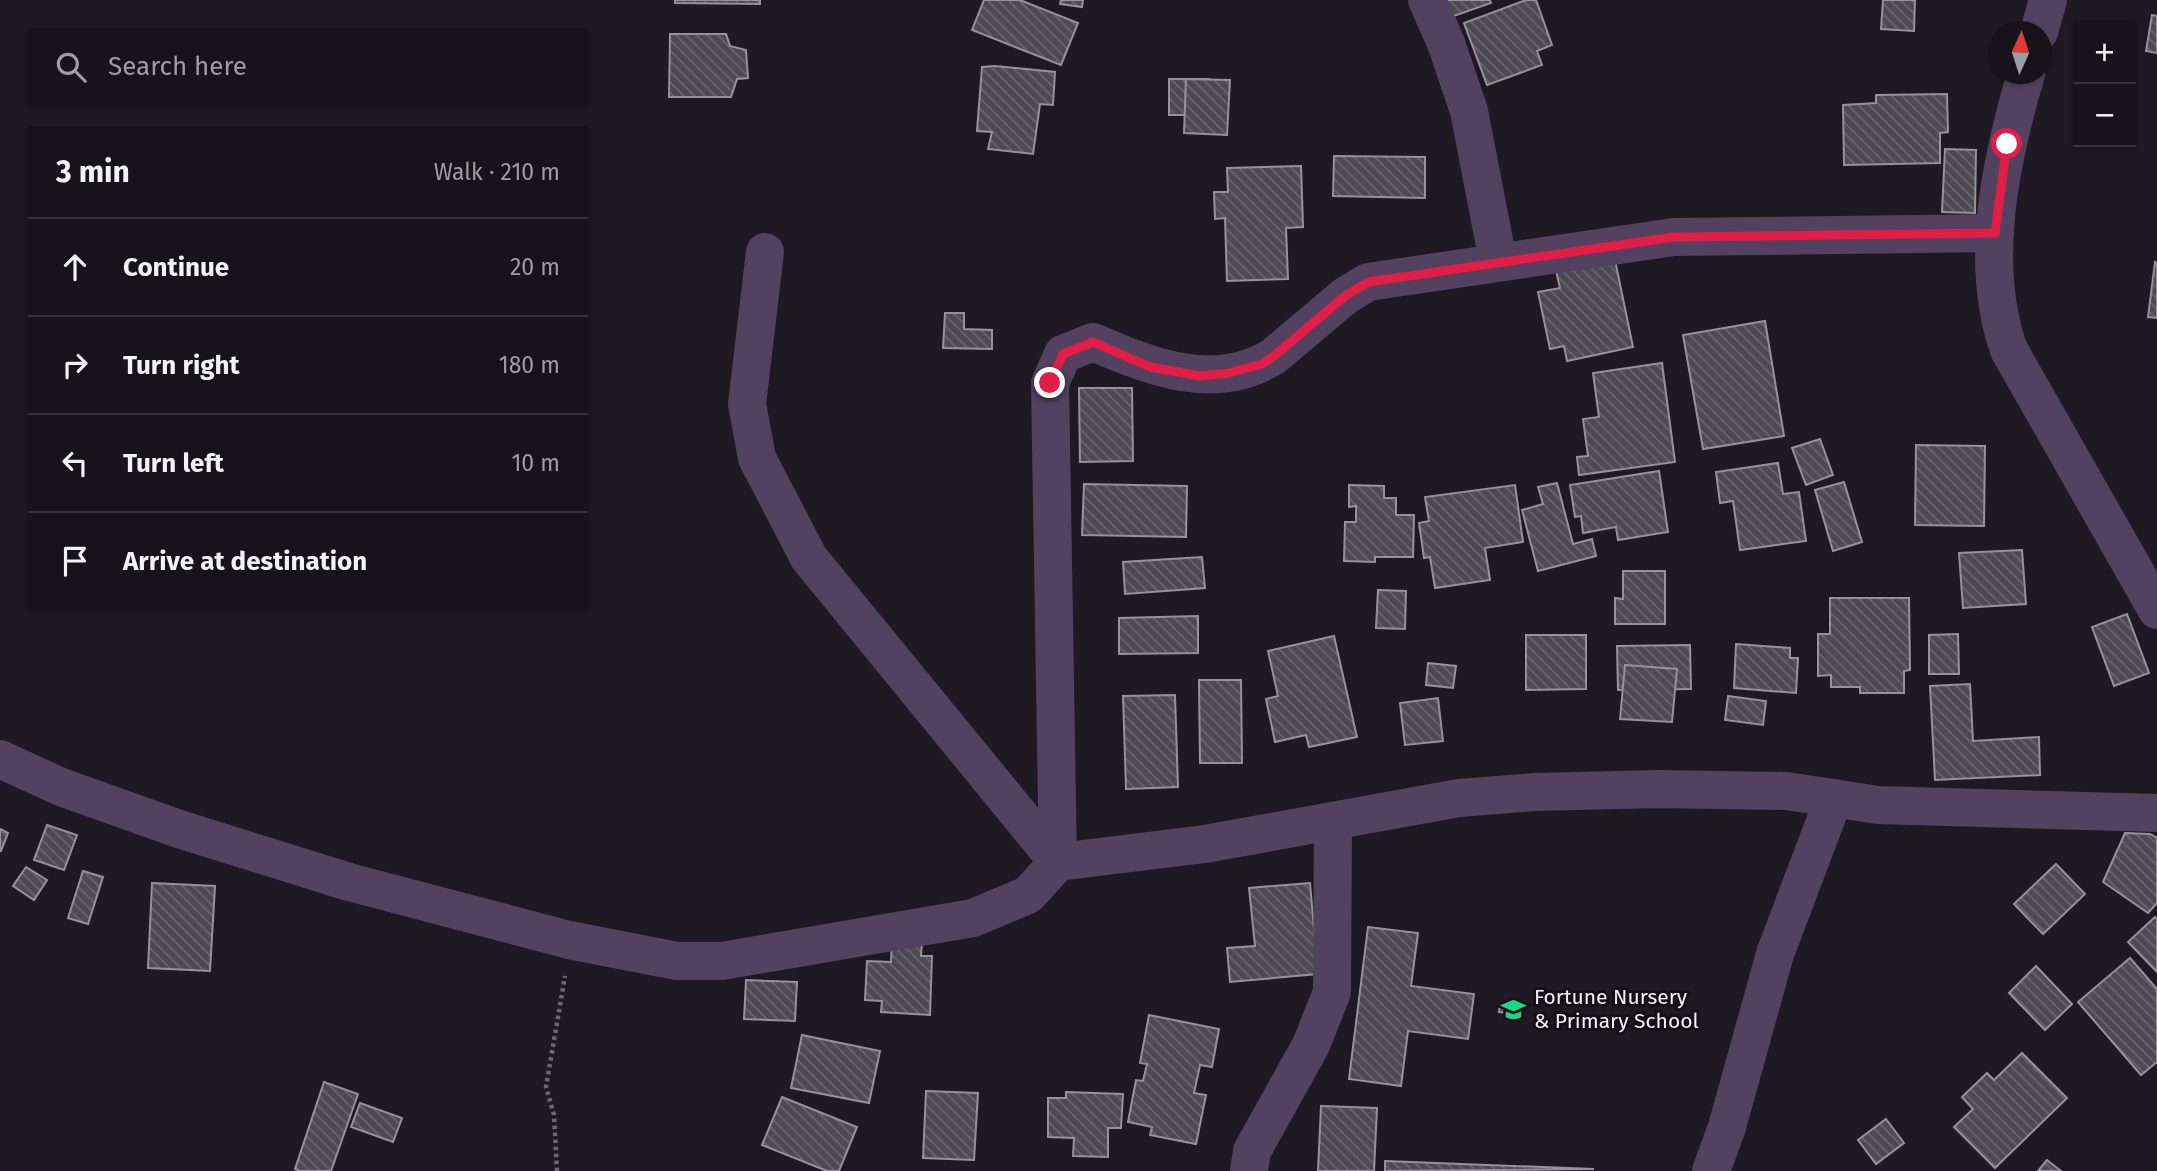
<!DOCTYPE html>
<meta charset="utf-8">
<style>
:root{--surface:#16131a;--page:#1f1c23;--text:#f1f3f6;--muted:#9e9ea2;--line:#353239}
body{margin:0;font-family:"Fira Sans",sans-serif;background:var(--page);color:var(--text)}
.controls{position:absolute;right:21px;top:21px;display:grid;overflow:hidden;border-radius:0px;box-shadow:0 2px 5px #0004}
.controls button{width:63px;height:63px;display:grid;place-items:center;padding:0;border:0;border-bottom:2px solid var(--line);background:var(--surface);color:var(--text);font:35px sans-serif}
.compass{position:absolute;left:1989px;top:21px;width:63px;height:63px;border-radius:50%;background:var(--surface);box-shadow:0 2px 5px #0004;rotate:3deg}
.stop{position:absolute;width:21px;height:21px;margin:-16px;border:5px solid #e11d48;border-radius:50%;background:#fff}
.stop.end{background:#e11d48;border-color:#fff;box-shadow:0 2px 7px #0008}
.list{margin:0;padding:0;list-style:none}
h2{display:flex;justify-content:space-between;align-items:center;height:91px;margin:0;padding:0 28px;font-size:30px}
h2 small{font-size:23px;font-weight:400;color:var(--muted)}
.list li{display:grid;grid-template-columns:46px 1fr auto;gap:21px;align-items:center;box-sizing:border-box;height:98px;padding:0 28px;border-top:2px solid var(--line)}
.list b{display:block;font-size:26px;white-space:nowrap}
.list em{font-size:23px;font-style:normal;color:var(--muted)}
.icon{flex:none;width:38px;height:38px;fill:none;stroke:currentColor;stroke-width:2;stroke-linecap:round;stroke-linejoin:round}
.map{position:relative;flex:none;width:2157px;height:1171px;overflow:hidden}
.search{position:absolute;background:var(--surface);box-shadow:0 2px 5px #0004;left:28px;top:28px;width:560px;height:77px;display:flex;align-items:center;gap:18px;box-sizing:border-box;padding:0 24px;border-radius:0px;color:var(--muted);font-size:26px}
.panel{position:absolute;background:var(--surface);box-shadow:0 2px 5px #0004;left:28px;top:126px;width:560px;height:483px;border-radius:0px}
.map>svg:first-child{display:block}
.building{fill:url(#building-back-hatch);stroke:#96919c;stroke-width:2}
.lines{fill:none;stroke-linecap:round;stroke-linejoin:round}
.path{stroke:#6c6870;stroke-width:4.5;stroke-dasharray:3.5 3.5;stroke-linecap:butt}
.minor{stroke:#524260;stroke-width:38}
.route{stroke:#e11d48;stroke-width:9}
.labels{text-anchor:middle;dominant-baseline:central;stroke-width:6;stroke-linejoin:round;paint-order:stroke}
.poi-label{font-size:21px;fill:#f6f3f9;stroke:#141018;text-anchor:start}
</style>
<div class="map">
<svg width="2157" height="1171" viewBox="0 0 2157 1171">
<defs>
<pattern id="building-back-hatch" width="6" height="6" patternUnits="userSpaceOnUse" patternTransform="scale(1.75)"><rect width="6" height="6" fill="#4e4a53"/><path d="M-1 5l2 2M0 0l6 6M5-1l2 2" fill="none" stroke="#68656c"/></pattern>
</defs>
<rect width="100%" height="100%" fill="#1e1922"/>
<g class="building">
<polygon points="675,0 760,0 760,4 675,3"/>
<polygon points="984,0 1020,0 1078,23 1061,65 972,30"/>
<polygon points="1061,0 1083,0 1082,7 1060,4"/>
<polygon points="1442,0 1490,0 1491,3 1448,18"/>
<polygon points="1526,0 1536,0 1552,45 1537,51 1542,65 1487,85 1464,23"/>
<polygon points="1883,0 1915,0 1914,31 1881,29"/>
<polygon points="2152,15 2157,16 2157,53 2146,51"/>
<polygon points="670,34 726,34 730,46 746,50 748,78 737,79 731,97 669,97"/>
<polygon points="995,66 1055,72 1053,105 1040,104 1033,154 988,149 992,132 977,131 982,67"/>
<rect x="1169" y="79" width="40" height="36"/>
<polygon points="1186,79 1230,80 1227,135 1184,133"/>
<polygon points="1947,94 1948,132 1940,133 1940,163 1844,165 1843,105 1876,103 1876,95"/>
<polygon points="1945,149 1976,150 1975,213 1942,212"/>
<polygon points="1334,156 1425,157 1425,198 1333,196"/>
<polygon points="1301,166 1303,227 1286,228 1288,279 1227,281 1225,218 1215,219 1214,192 1228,192 1227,168"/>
<polygon points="1615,260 1633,347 1567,361 1564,346 1550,349 1538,292 1560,288 1556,271"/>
<polygon points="2155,262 2157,263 2157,318 2148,317"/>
<polygon points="945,313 964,313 964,329 992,330 992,349 943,348"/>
<polygon points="1765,321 1784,436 1703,449 1683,335"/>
<polygon points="1662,363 1675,462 1579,475 1577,457 1588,456 1583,419 1599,417 1593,373"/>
<polygon points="1079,388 1132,388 1133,461 1080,462"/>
<polygon points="1820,439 1833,475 1806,485 1792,448"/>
<polygon points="1916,445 1985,446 1984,526 1915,525"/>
<polygon points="1778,463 1783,494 1799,492 1806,541 1740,550 1733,501 1720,503 1716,472"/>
<polygon points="1659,471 1668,532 1618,540 1616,527 1583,533 1581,516 1575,517 1570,485"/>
<polygon points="1844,482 1862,542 1833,551 1815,490"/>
<polygon points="1557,483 1573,544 1592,539 1596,556 1538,571 1522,510 1543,504 1538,487"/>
<polygon points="1084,484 1187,486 1186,537 1082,535"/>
<polygon points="1349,485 1384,486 1384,498 1396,498 1396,515 1414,515 1413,557 1375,557 1375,562 1344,561 1345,522 1356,522 1356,506 1349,507"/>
<polygon points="1515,485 1523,542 1485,548 1490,580 1435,588 1430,557 1424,558 1419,523 1429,521 1425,497"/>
<polygon points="2022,550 2026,604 1963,608 1959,553"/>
<polygon points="1202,557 1205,588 1125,594 1123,562"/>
<polygon points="1623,571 1665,571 1665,624 1615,624 1615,598 1623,599"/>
<polygon points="1378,590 1406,591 1405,629 1376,628"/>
<polygon points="1830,598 1909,598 1910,670 1904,671 1904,693 1860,693 1860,687 1831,687 1831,675 1818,676 1818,634 1830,634"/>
<polygon points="2127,614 2149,673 2114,686 2092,627"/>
<polygon points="1198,616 1198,653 1119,654 1119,618"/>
<polygon points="1958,634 1959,674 1929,674 1929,635"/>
<polygon points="1526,635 1586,635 1586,689 1526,690"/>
<polygon points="1334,636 1357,737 1309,747 1306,735 1275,742 1266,699 1278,696 1268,651"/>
<polygon points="1736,644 1790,648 1790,658 1798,658 1796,693 1734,688"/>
<polygon points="1690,645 1691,689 1618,690 1617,646"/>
<polygon points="1428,663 1456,666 1453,688 1426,685"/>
<polygon points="1625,665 1677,669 1672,722 1620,719"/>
<polygon points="1199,680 1241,680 1242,763 1200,763"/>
<polygon points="1970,684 1973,741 2039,737 2040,775 1935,780 1930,686"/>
<polygon points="1175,695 1178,787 1126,789 1123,696"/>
<polygon points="1728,696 1766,701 1763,725 1725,720"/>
<polygon points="1438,698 1443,741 1405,745 1400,703"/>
<polygon points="47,825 77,835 64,870 34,860"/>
<polygon points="0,829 8,833 1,851 0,851"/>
<polygon points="2125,833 2150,834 2157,838 2157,903 2148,913 2103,882"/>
<polygon points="2056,864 2085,894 2043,934 2014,904"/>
<polygon points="26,867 47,880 34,900 13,886"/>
<polygon points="83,871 103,877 88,924 68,918"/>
<polygon points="152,883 215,886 210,971 148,968"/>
<polygon points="1310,883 1318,974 1230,982 1227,948 1255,946 1249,888"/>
<polygon points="2155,917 2157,919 2157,972 2128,942"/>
<polygon points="1368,927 1418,933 1411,986 1474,994 1468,1039 1408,1031 1401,1086 1349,1079"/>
<polygon points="892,940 922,941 921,956 932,956 930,1015 881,1012 882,1001 865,1000 867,961 891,962"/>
<polygon points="2130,958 2157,989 2157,1062 2141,1075 2078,1002"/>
<polygon points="2036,966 2072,1004 2045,1030 2009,993"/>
<polygon points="746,980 797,982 795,1021 744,1019"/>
<polygon points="1500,1004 1521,1006 1520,1014 1499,1012"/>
<polygon points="1149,1015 1219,1029 1212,1067 1200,1065 1194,1093 1206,1095 1196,1144 1150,1135 1152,1127 1128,1122 1136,1080 1143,1081 1147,1064 1140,1063"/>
<polygon points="802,1035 880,1051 869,1103 791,1088"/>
<polygon points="2022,1053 2067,1098 1995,1168 1954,1127 1973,1109 1962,1097 1987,1073 1994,1080"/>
<polygon points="324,1082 358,1094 331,1171 300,1171 295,1169"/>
<polygon points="926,1091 978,1093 974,1160 923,1158"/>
<polygon points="1066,1092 1123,1094 1121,1128 1108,1128 1108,1157 1073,1156 1074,1138 1048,1137 1048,1098 1066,1098"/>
<polygon points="782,1097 857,1127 839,1171 827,1171 762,1145"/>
<polygon points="360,1103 402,1118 393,1142 351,1127"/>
<polygon points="1321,1106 1377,1108 1374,1171 1318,1171"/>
<polygon points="1886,1119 1904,1143 1876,1164 1858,1140"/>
<polygon points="2047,1160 2061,1171 2038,1171"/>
<polygon points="1385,1161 1594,1169 1385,1171"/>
</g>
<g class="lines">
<polyline class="path" points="557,1171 554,1115 546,1087 565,976"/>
<g class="minor">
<polyline points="1427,0 1446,43 1469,111 1498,261"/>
<polyline points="2039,32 2048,0"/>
<path d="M2026,74C2001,160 1978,262 2009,350L2157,610"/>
<polyline points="765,252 747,404 757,458 809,558 1058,862 1205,844 1459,798 1535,792 1658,789 1787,791 1878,805 2157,813"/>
<path d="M0,759L61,787L179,829L349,882L569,940L677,961H722L973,918L1028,895L1058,862L1050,383L1063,354L1093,342C1151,367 1215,393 1274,356L1345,296L1368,282L1674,237L1995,233"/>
<polyline points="1249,1171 1252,1151 1311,1045 1332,992 1333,822"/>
<polyline points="1711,1171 1727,1127 1775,954 1834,798"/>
</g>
</g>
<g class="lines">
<polyline class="route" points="1050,383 1063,354 1093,342 1150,367 1200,376 1229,373 1262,364 1274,356 1345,296 1368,282 1674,237 1995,233 2007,144"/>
</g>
<defs>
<symbol id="school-bare" viewBox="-9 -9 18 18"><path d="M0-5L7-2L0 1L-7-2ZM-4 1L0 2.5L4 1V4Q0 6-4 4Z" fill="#19d989" stroke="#141018" stroke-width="2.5" paint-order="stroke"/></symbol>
</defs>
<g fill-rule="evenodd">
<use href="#school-bare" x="1496" y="992" width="35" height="35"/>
</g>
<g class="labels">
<g class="poi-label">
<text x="1534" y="997">Fortune Nursery<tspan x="1534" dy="24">&amp; Primary School</tspan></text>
</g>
</g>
</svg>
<div class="controls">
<button>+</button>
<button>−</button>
</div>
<svg class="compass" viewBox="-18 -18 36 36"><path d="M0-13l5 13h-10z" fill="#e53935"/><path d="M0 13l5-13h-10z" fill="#9e9ea2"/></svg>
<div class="stop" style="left:2007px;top:144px"></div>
<div class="stop end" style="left:1050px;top:383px"></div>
<div class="search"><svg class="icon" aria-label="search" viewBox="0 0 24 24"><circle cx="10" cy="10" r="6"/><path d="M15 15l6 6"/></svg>Search here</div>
<section class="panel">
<h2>3 min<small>Walk · 210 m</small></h2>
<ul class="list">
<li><svg class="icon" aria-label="ahead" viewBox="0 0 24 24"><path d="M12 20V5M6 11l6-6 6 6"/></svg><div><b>Continue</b></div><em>20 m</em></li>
<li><svg class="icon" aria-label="right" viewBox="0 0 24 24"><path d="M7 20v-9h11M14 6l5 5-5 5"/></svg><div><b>Turn right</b></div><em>180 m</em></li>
<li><svg class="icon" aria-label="left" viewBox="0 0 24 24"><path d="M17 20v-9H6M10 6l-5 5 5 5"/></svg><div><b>Turn left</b></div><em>10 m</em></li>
<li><svg class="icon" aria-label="arrive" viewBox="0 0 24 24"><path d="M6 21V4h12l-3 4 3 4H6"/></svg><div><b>Arrive at destination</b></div></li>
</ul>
</section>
</div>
